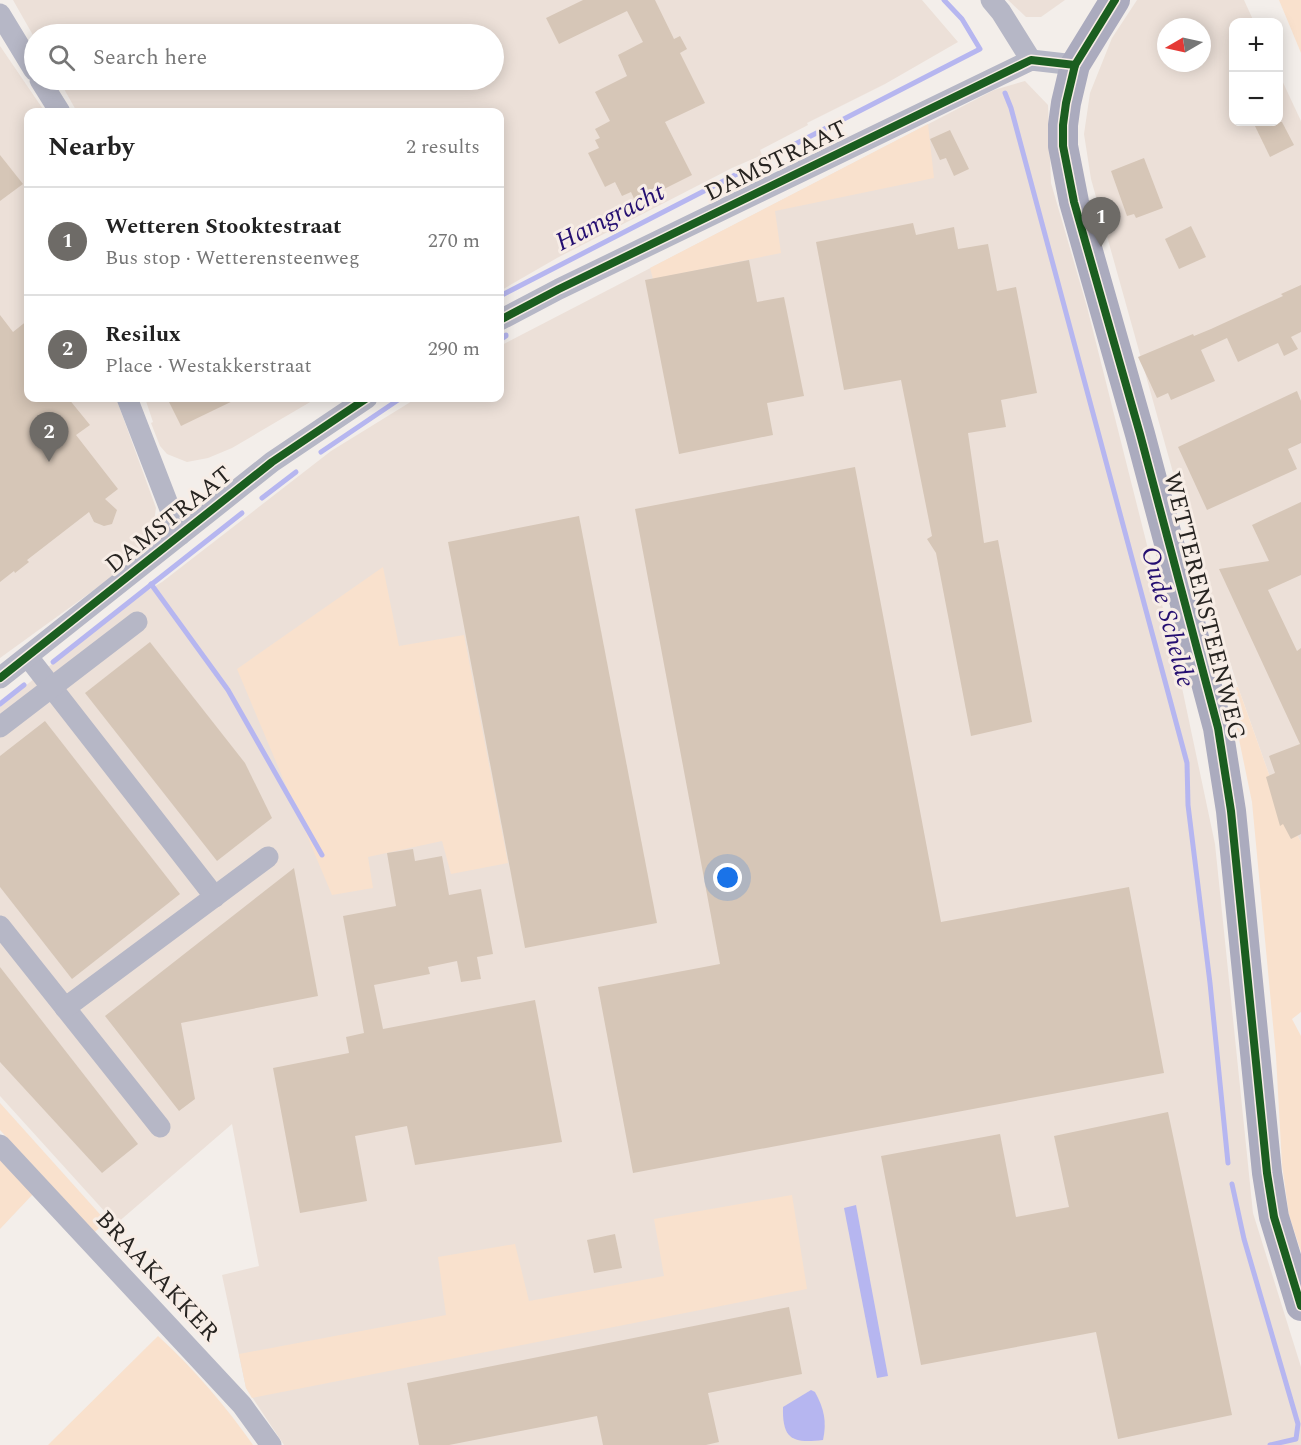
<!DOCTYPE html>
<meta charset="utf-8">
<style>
:root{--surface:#fff;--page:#f2f2f2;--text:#222;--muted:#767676;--line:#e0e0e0;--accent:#6e6b67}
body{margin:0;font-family:Spectral,serif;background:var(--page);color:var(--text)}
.controls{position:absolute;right:18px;top:18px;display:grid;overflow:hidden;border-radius:12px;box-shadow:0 3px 15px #0003}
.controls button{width:54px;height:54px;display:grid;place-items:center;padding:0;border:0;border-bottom:2px solid var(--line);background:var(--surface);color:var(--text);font:30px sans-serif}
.compass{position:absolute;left:1157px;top:18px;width:54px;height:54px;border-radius:50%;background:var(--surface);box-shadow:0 3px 15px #0003;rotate:261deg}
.you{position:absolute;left:728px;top:878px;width:21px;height:21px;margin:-15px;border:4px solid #fff;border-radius:50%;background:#1a73e8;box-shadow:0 0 0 9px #1a73e833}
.badge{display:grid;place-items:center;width:39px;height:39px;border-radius:50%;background:var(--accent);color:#fff;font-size:20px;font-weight:700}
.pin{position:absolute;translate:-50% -50px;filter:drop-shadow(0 2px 3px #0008)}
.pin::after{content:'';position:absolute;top:32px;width:21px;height:18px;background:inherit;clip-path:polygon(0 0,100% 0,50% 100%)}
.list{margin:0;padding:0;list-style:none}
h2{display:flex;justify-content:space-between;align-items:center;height:78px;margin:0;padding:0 24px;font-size:26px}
h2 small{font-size:20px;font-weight:400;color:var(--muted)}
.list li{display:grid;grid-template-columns:39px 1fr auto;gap:18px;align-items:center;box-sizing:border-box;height:108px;padding:0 24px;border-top:2px solid var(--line)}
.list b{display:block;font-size:22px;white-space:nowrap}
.list p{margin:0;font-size:20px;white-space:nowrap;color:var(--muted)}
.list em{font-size:20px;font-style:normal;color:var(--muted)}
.icon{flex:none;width:33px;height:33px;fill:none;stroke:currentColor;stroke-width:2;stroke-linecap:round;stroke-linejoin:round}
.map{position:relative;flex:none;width:1301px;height:1445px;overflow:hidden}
.search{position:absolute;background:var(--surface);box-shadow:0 3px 15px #0003;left:24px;top:24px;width:480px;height:66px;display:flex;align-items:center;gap:15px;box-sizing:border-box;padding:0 21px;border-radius:33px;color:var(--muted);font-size:22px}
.panel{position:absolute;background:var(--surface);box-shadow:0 3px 15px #0003;left:24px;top:108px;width:480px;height:294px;border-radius:12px}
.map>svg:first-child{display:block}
.built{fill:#ece0d8;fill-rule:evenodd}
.green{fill:#f9e1cd}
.water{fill:#b6b6f0}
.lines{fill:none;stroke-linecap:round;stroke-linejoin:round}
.stream{stroke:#b6b6f0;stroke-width:5}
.building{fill:#d6c6b7}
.street{stroke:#b6b7c6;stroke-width:21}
.secondary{stroke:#ababbe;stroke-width:30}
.cycleway-casing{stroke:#f7ede6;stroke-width:11}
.cycleway{stroke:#1b5e20;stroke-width:8}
.labels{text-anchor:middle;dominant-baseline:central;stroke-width:6;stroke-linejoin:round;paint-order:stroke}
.street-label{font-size:24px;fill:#272421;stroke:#f7ede6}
.water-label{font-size:26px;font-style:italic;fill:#250f71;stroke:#f7ede6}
</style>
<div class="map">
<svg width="1301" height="1445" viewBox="0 0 1301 1445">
<rect width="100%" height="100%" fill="#f3eeea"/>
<g class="built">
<polygon points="13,0 922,0 958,42 885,84 807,123 808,125 760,150 762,155 732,168 557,258 500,291 500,112 77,112 59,80 494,80 494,34 34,34 34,37"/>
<polygon points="1008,0 1065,0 1041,17 1026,17"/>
<path d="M1137,0H1244L1254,22H1234V122H1278L1279,74L1301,121V842L1276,794L1238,687L1198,562L1091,179L1084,134L1090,93L1112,38ZM1166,27H1202V63H1166Z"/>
<polygon points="0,46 45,112 28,112 28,398 116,398 156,508 152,536 116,574 0,658"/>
<polygon points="1025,81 1048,105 1051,183 1087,307 1177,664 1215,844 1253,1213 1301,1367 1301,1445 284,1445 246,1388 222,1275 259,1266 232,1124 116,1224 0,1096 0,707 123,605 162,582 331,451 417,398 500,398 500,346 994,90"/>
<polygon points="145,398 317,398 232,448 208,458 187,462 167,454 160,446 151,423 153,422"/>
</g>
<g class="green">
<polygon points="1279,0 1301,0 1301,53"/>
<polygon points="928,124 934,178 775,211 781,253 653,279 650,268"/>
<polygon points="383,567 399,646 464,635 508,863 451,874 442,841 368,857 373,888 332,895 237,669"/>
<polygon points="1228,686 1238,687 1276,794 1301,842 1301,1012 1292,1019 1301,1036 1301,1252 1289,1215 1282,1165 1276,1056 1252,802"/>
<polygon points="0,1103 106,1221 95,1232 0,1130"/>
<polygon points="0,1158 34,1193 0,1229"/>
<polygon points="792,1195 807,1289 252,1398 246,1388 239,1354 446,1315 438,1257 515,1244 529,1301 664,1276 654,1219"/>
<path d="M158,1336C194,1369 225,1405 253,1445H48Z"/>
</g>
<g class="water">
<polygon points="856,1205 888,1376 877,1378 844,1208"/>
<path d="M811,1390L815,1392C824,1408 827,1422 823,1440C794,1443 782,1441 783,1407Z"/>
</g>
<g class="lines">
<g class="stream">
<polyline points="1005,93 1011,108 1187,763 1188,805 1210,983 1228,1163"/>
<polyline points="766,159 980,49 962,19 944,0"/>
<polyline points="500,296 739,173"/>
<polyline points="500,340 506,336 506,335"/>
<polyline points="321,452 401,398"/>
<polyline points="262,498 296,472"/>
<polyline points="151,584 228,690 322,855"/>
<polyline points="53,662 242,513"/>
<polyline points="0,704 24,685"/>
<polyline points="1232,1184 1244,1239 1298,1424 1296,1439 1270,1445"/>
</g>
</g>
<g class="building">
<polygon points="583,0 655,0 674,39 680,36 687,49 680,53 705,103 665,122 692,175 636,203 631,192 622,196 615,182 605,187 588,153 599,148 595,140 600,138 595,129 610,121 595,92 627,76 618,55 643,42 627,11 559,44 546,18"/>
<polygon points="1253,122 1282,122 1294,145 1270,157"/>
<polygon points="950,130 969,169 954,176 946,158 940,160 930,139"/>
<polygon points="0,155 23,184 0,201"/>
<polygon points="1144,158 1163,208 1136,218 1134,214 1127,216 1111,171"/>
<polygon points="913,223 916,235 954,227 958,249 988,244 997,291 1016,287 1037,393 1001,400 1006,427 968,433 984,543 998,540 1032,722 971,736 936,553 927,539 932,536 901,380 844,390 816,242"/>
<polygon points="1191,226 1206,257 1179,269 1165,239"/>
<polygon points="749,260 757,302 784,297 804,396 767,403 773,435 679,454 645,280"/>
<polygon points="1301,285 1301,332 1291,337 1298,349 1284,356 1278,343 1238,362 1227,338 1201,350 1215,381 1171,400 1168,393 1157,398 1138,357 1193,334 1194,336 1211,329 1283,296 1281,294"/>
<polygon points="0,315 13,332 28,320 28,398 68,398 90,425 76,435 118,489 105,499 117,510 112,524 104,526 94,522 89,512 27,560 29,562 15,573 14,571 0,582"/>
<polygon points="1297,391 1301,401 1301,443 1288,449 1297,469 1207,510 1178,447"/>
<polygon points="167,398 239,398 181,426"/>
<polygon points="855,467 941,922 1129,887 1164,1073 633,1173 598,987 720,964 635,509"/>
<polygon points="1301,502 1301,575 1268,590 1297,651 1301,648 1301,834 1291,839 1283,824 1280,826 1266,777 1275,773 1269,756 1300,744 1219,569 1269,561 1252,525"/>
<polygon points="579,516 657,923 525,948 448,542"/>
<polygon points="150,642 245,763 272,818 217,861 85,693"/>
<polygon points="45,721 180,894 72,979 0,887 0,756"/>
<polygon points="413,849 415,861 442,856 449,895 481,889 493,954 477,957 481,979 461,982 457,961 428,967 430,974 374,985 383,1029 535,1000 562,1142 415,1165 407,1126 355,1136 367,1201 300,1213 273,1068 349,1053 346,1037 364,1033 343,916 396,906 387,853"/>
<polygon points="294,868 318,996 181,1023 195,1099 179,1111 105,1016"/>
<polygon points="0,967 138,1144 102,1173 0,1062"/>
<polygon points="1168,1112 1232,1415 1118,1439 1096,1332 921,1365 881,1156 1000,1134 1016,1217 1069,1207 1054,1136"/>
<polygon points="615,1234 622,1268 594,1273 587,1240"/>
<polygon points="789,1307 802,1374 708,1393 719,1442 706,1445 603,1445 597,1416 449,1445 419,1445 407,1383"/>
</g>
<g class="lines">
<g class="street">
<polyline points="991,0 1001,12 1031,60"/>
<polyline points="0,14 34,70"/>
<polyline points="40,80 60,112"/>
<polyline points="500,320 559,289 1031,60 1075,65"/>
<polyline points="127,398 180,535"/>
<polyline points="28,657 215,897"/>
<polyline points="0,678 272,462 367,398"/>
<polyline points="0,727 137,622"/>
<polyline points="0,926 160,1127"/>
<polyline points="65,1008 268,857"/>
<polyline points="0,1145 242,1405 271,1445"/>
</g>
<polyline class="secondary" points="1115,0 1075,65 1066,103 1063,125 1063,146 1074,202 1140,434 1218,728 1231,811 1267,1173 1274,1217 1301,1306"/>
<defs>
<g id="cycleway">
<polyline points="1115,0 1075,65 1066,103 1063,125 1063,146 1074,202 1140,434 1218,728 1231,811 1267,1173 1274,1217 1301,1306"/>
<polyline points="500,320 559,289 1031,60 1075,65"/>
<polyline points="0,678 272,462 367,398"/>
</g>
</defs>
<use href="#cycleway" class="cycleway-casing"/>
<use href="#cycleway" class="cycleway"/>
</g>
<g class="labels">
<g class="street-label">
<text transform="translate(776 161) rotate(-26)">DAMSTRAAT</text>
<text transform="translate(169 520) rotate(-39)">DAMSTRAAT</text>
<text transform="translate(1204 606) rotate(76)">WETTERENSTEENWEG</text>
<text transform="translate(157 1276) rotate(47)">BRAAKAKKER</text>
</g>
<g class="water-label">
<text transform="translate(610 217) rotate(-27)">Hamgracht</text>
<text transform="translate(1168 617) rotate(75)">Oude Schelde</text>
</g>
</g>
</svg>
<div class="controls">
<button>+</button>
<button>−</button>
</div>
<svg class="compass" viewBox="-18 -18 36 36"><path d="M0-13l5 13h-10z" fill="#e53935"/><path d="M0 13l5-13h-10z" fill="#767676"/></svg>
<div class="you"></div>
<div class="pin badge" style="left:1101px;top:247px">1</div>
<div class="pin badge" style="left:49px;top:462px">2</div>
<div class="search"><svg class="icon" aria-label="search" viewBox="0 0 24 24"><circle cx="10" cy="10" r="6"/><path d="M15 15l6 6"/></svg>Search here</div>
<section class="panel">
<h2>Nearby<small>2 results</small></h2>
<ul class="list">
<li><span class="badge">1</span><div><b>Wetteren Stooktestraat</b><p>Bus stop · Wetterensteenweg</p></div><em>270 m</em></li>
<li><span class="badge">2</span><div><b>Resilux</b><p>Place · Westakkerstraat</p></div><em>290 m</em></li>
</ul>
</section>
</div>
